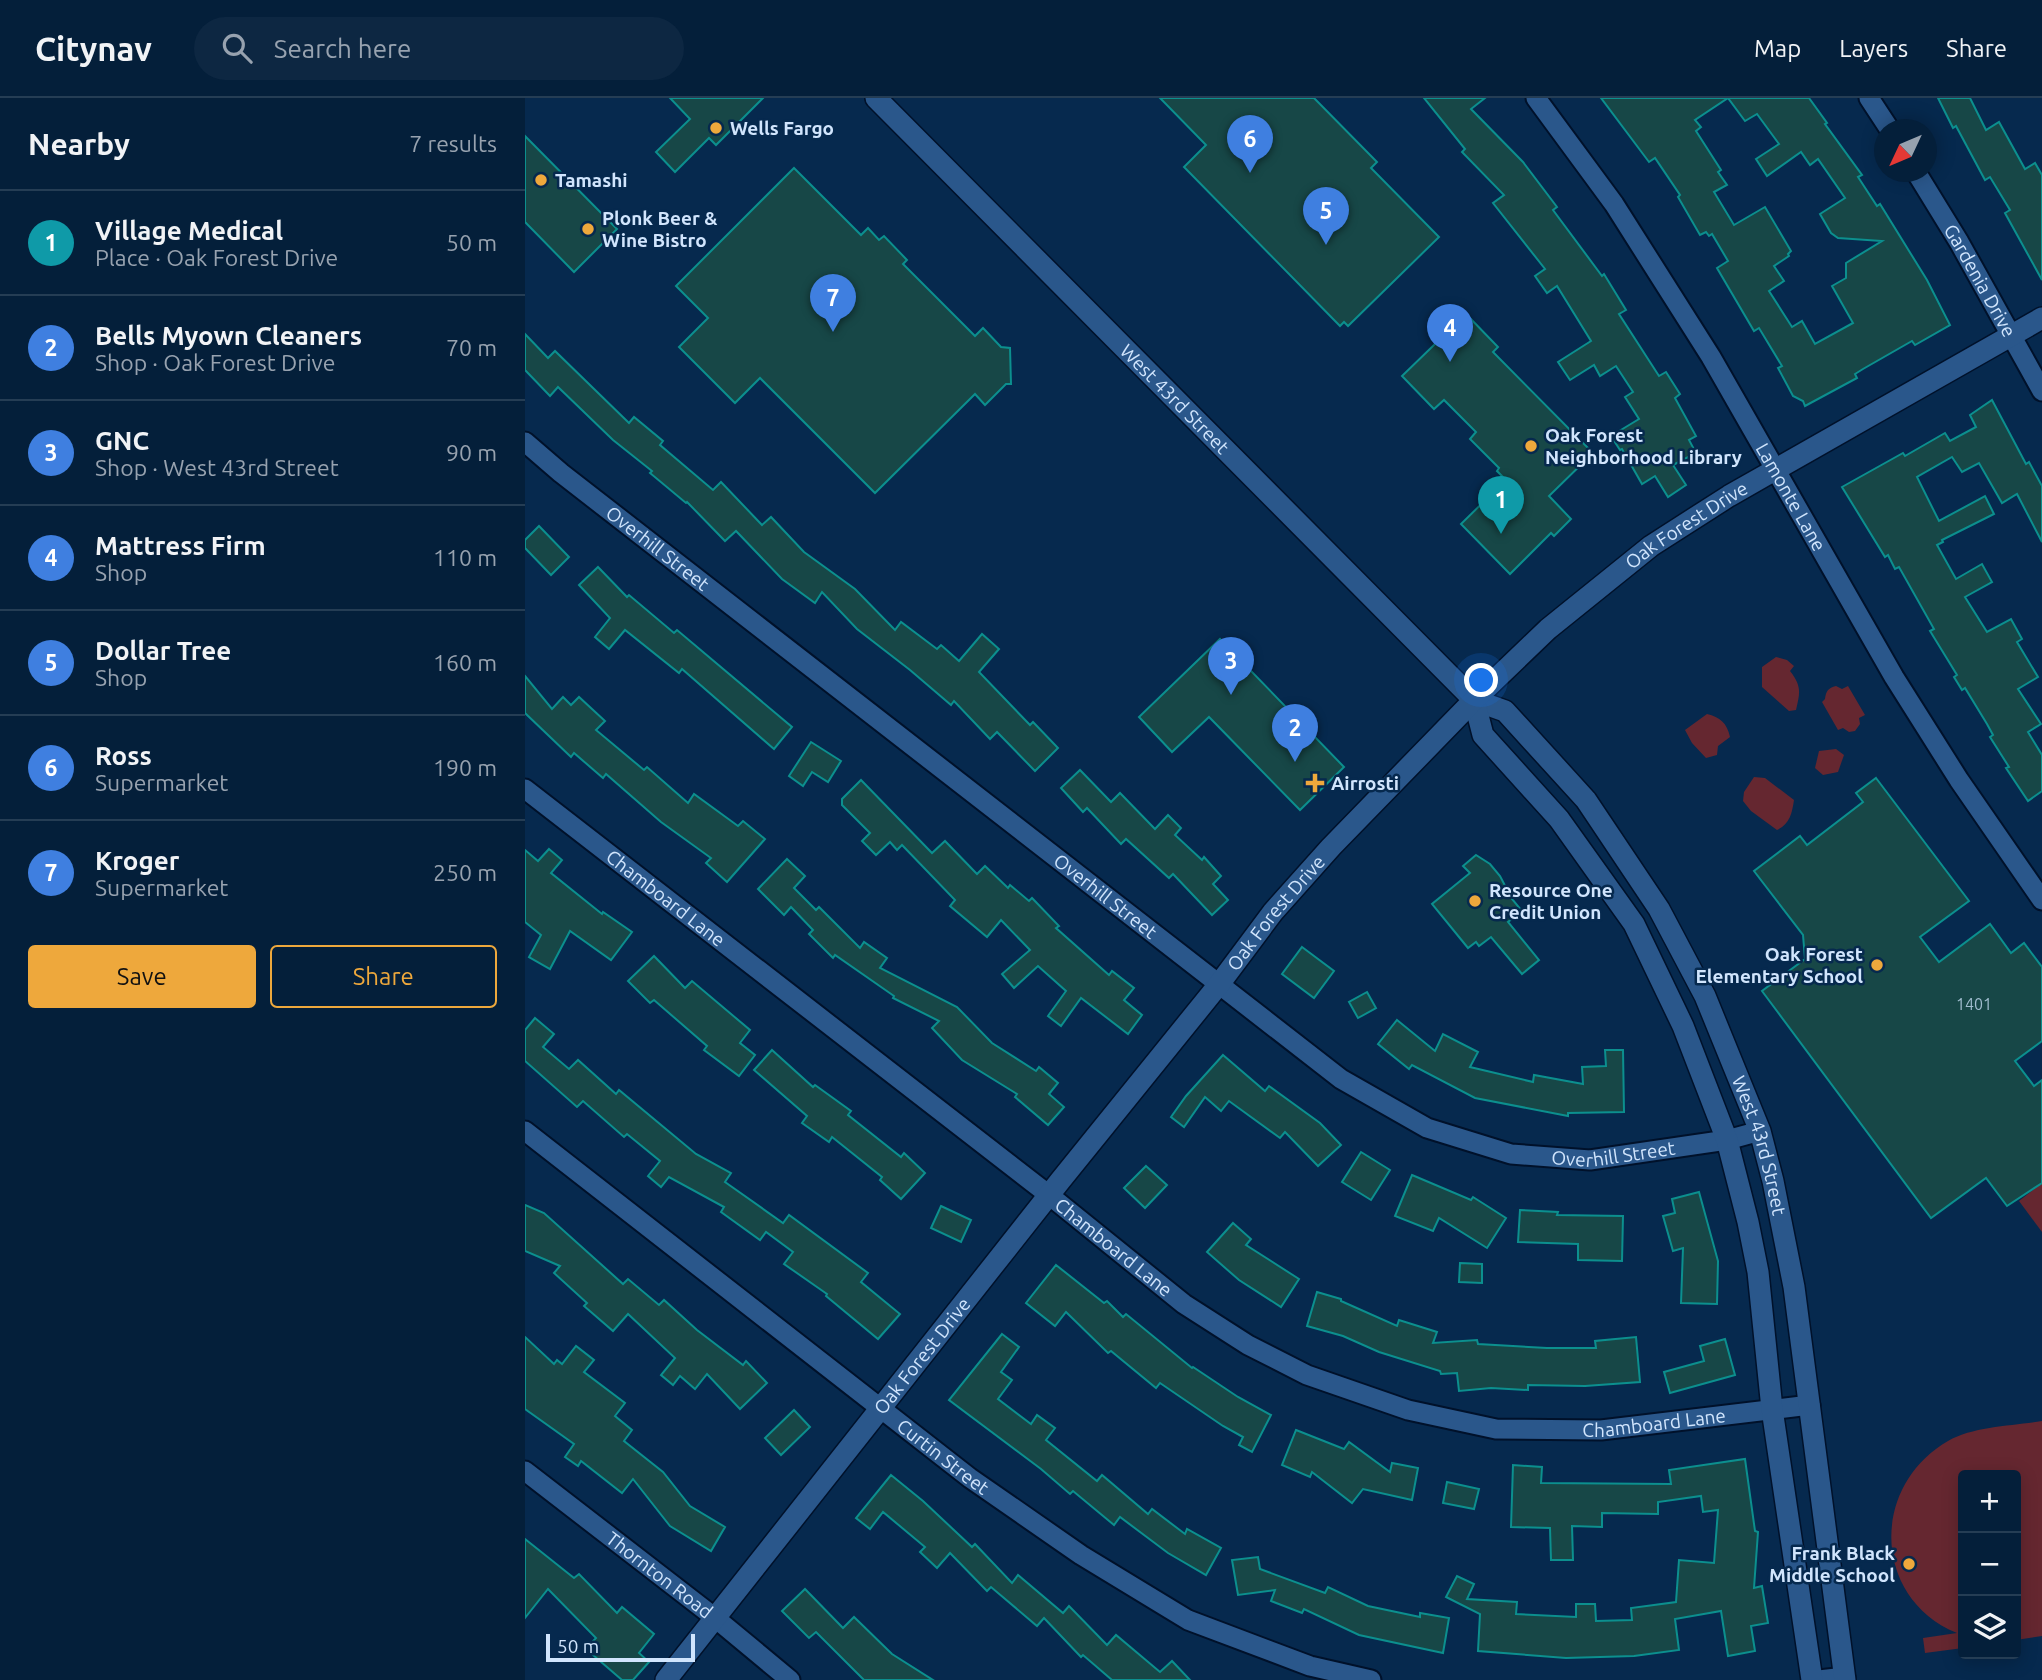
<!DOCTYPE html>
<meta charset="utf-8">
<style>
:root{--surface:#041f3a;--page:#0d2742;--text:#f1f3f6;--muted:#97a2af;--line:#253d54;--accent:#eea83c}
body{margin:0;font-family:Ubuntu,sans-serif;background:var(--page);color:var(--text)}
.controls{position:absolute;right:21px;bottom:21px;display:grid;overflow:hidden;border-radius:7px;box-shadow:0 4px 18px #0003}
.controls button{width:63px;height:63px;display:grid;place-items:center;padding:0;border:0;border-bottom:2px solid var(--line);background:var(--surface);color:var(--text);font:35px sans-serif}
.compass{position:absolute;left:1349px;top:21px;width:63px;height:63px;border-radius:50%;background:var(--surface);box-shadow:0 4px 18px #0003;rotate:226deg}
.scale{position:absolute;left:21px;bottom:18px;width:149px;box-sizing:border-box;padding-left:7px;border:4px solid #d1e5fd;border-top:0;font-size:19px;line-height:24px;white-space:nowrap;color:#d1e5fd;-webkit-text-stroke:5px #06294e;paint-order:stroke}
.you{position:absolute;left:957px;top:583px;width:24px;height:24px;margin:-18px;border:5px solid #fff;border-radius:50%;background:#1a73e8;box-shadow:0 0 0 10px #1a73e833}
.badge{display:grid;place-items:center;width:46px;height:46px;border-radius:50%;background:var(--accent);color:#fff;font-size:23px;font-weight:700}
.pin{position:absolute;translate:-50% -58px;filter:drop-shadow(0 2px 4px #0008)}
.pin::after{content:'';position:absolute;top:37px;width:24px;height:21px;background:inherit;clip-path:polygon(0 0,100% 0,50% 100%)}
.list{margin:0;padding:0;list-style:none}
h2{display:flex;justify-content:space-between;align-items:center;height:91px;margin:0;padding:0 28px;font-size:30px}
h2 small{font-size:23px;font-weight:400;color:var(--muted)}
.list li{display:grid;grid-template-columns:46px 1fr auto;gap:21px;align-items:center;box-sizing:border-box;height:105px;padding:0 28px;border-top:2px solid var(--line)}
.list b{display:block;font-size:26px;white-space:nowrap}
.list p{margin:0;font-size:23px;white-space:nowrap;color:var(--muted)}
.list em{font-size:23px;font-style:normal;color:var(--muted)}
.actions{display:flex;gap:14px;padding:21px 28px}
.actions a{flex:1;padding:16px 0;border:2px solid var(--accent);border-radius:7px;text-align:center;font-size:24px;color:var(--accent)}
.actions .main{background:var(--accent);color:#111}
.icon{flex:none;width:38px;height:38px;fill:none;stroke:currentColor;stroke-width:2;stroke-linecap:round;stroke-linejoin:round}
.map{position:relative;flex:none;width:1517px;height:1582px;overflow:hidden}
header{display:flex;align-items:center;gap:42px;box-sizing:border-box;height:98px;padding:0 35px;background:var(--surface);border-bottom:2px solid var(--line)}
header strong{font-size:33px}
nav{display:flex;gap:38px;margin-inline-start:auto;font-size:24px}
.search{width:490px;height:63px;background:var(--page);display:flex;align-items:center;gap:18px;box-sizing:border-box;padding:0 24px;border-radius:38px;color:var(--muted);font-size:26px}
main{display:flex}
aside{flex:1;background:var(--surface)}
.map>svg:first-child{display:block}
.green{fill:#652730}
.building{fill:#174747;stroke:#0c8f8e;stroke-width:2}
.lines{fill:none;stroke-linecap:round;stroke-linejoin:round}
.street-casing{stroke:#00112a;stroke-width:23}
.secondary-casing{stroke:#00112a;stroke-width:24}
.street{stroke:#2a578b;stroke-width:19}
.secondary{stroke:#2a578b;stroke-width:21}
.poi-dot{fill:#eea83c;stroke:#06294e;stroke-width:2.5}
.labels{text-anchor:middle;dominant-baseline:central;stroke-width:5;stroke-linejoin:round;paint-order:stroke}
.number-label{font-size:16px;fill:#a2bed0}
.poi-label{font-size:19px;font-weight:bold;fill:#d1e5fd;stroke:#06294e;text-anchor:start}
.street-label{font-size:19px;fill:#d1e5fd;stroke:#06294e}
</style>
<header>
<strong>Citynav</strong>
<div class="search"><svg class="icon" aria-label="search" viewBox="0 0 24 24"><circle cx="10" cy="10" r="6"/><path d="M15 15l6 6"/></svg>Search here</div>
<nav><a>Map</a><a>Layers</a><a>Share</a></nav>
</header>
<main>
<aside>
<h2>Nearby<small>7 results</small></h2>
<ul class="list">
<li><span class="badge" style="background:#0f9aa8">1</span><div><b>Village Medical</b><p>Place · Oak Forest Drive</p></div><em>50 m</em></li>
<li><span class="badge" style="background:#3f7fe0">2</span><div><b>Bells Myown Cleaners</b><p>Shop · Oak Forest Drive</p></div><em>70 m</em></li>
<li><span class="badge" style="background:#3f7fe0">3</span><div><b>GNC</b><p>Shop · West 43rd Street</p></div><em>90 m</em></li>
<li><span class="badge" style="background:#3f7fe0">4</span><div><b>Mattress Firm</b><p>Shop</p></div><em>110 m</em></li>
<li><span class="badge" style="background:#3f7fe0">5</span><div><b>Dollar Tree</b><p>Shop</p></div><em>160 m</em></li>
<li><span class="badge" style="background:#3f7fe0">6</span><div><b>Ross</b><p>Supermarket</p></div><em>190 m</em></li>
<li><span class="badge" style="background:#3f7fe0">7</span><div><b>Kroger</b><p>Supermarket</p></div><em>250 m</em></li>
</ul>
<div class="actions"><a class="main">Save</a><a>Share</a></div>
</aside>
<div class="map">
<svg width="1517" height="1582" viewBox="0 0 1517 1582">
<rect width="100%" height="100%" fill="#06294e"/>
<g class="green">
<path d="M1251,559L1262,562L1269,568L1265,573C1277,588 1275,595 1271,612L1264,613L1237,589V569Z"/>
<path d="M1311,588L1317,591L1323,588L1340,617L1334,620L1335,626L1330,633L1324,634L1318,630L1313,632L1297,604L1300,601C1301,593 1303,590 1311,588Z"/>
<path d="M1182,616C1195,619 1202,625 1205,639L1193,648L1192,657L1181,660L1167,645L1160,632Z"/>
<polygon points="1311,651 1319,657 1313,674 1298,677 1290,670 1294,653"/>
<path d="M1229,679L1240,680L1269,702C1267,715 1265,726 1252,732L1226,713L1218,703L1219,694Z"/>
<polygon points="1517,1085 1517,1134 1494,1103"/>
<path d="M1517,1323V1538L1491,1542V1377H1438V1550L1400,1555L1398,1540L1432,1535C1347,1500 1345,1388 1423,1343C1449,1328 1488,1328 1517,1323Z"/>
</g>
<g class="building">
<polygon points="145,0 238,0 191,47 184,40 150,74 131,54 165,21"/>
<polygon points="635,0 789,0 852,64 846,70 914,139 823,228 819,224 815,228 659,69 681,47"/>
<polygon points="899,0 960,0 946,11 998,64 1032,109 1028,112 1077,178 1079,176 1101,212 1094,216 1134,278 1141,274 1155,296 1150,300 1171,338 1164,342 1171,355 1148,367 1161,387 1143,399 1130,378 1117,386 1097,351 1095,352 1086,338 1114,321 1100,299 1108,294 1091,268 1075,278 1069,267 1045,282 1033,264 1066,243 1032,188 1022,195 1010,178 1020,171 968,105 979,97 937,54 940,51"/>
<polygon points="1076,0 1203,0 1170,22 1176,29 1171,33 1196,72 1193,74 1202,87 1189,94 1209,127 1240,109 1266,153 1263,156 1264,158 1249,168 1259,183 1244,193 1267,229 1277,223 1290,246 1328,225 1307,188 1321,180 1321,165 1357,143 1313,140 1306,135 1295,116 1320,100 1293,61 1285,67 1276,54 1242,78 1231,61 1254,46 1232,16 1220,23 1203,0 1284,0 1302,25 1300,26 1337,77 1333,79 1352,108 1355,106 1402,182 1425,227 1390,247 1387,243 1338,271 1330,276 1332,280 1280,308 1278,303 1268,298 1253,270 1257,268 1234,230 1229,233 1192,170 1203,163 1187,136 1184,138 1181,134 1175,137 1153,99 1155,97 1130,60 1124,64"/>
<polygon points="1413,0 1445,0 1461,32 1474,24 1500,71 1510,65 1517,77 1517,182 1480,115 1485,112 1465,79 1460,82 1431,28 1428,30"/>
<polygon points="0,38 92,131 49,174 0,124"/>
<polygon points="269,70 336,137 343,130 354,142 359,138 382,162 378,166 450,238 458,230 476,249 485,250 486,286 481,286 460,307 450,296 350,395 235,280 210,305 154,249 183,220 151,188"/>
<polygon points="941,216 973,249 968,254 1068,355 1024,398 1046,421 1029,438 1026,435 985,476 936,426 981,382 972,373 974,370 945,341 951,334 919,302 909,311 877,278"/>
<polygon points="0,236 23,260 30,253 104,325 109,319 138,343 135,347 188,392 196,384 237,427 246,419 279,454 330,491 370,532 376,524 412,551 416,547 434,563 457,536 474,551 454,574 505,627 508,624 533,650 510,673 472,634 465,641 429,603 426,607 385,572 332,531 297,494 290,505 257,481 211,433 200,443 162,404 161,405 125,375 127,373 88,342 33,289 25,298 0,272"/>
<polygon points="1467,302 1501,366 1504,364 1517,388 1517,444 1492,396 1477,405 1454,365 1437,374 1427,359 1392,379 1414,423 1460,398 1469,416 1417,442 1418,444 1412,447 1431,481 1457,466 1467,484 1440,499 1462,534 1486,521 1497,541 1492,544 1513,579 1493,591 1516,626 1503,634 1517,657 1517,693 1503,703 1481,670 1484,669 1465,639 1468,637 1462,626 1440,590 1437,592 1429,579 1432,577 1405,533 1409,531 1374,469 1370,471 1363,457 1360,459 1317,389 1378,355 1380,358 1420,335 1425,343 1451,329 1445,317"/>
<polygon points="14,428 44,459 26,477 0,450 0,442"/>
<polygon points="73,469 102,499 104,497 149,535 152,532 267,629 249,651 157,571 154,575 100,532 84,551 70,539 85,520 54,487"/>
<polygon points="695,541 819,669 775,712 684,619 647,654 614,619"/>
<polygon points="0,578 27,611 38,599 46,607 54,599 80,623 71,632 119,672 122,669 163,705 169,696 213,728 218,723 240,741 202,784 181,765 186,760 136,724 81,676 78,680 49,655 46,659 0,615"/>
<polygon points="286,644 316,663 303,684 287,674 278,688 264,678"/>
<polygon points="555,672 586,704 595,695 630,731 643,717 656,730 650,737 677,762 679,759 696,778 688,786 703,802 687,817 648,776 644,780 601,741 596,746 562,710 558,714 536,690"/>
<polygon points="1351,680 1444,803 1395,839 1414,864 1465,826 1486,855 1499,845 1517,869 1517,943 1490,963 1509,988 1517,982 1517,1085 1482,1108 1461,1080 1406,1120 1237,893 1280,861 1278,837 1229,773 1275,738 1282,747 1338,704 1331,695"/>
<polygon points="336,682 407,755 420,743 452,776 460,768 483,790 485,787 504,803 507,800 534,828 531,830 584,877 587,873 609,890 599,902 617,917 603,936 556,900 536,928 523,918 541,893 513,868 489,890 477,876 505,852 476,822 462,839 425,808 430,802 377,747 372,752 365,744 351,757 337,743 345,735 317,707 317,701"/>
<polygon points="24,751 37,762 26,775 77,816 78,814 107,834 86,862 45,833 25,871 4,859 16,837 0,824 0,752 13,763"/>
<polygon points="951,757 965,766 975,778 987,801 997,813 983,824 1014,862 997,876 966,839 954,848 951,844 943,850 907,806 945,775 938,768"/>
<polygon points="262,761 280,778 269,790 291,812 294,809 335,850 339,844 362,860 355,870 432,909 467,945 511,973 514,969 533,985 524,996 539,1009 523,1027 490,999 492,996 437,962 407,930 414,923 368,900 369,898 310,857 308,860 284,836 288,832 266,809 259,817 233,791"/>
<polygon points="777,849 809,873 789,900 757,876"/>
<polygon points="129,858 160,890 167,883 225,932 215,945 230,957 214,978 179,952 182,948 129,902 125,905 103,883"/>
<polygon points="842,894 851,910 833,920 824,904"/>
<polygon points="10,920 29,936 18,949 44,971 53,962 91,996 94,992 171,1056 206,1075 200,1084 258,1125 264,1117 343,1175 336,1184 375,1216 353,1241 301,1198 302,1196 259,1166 268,1154 241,1134 235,1142 196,1114 199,1109 144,1079 136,1089 123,1078 135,1063 102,1036 99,1039 58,1003 52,1009 0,963 0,932"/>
<polygon points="872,922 910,953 918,936 953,954 945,969 1008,984 1009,977 1058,986 1057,969 1081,968 1080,952 1098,952 1099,1014 1043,1015 1043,1018 950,1000 887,967 884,971 853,946"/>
<polygon points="247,952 288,989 290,987 326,1013 323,1017 376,1059 379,1055 400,1075 376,1101 355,1082 357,1079 307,1039 304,1044 277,1025 282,1018 229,972"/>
<polygon points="698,957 740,993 744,988 795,1025 816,1047 793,1068 760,1034 755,1040 704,1003 696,1013 680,999 659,1029 646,1019 661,998"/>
<polygon points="836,1054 865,1072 846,1102 817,1084"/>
<polygon points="621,1068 642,1087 620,1110 599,1090"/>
<polygon points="887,1077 946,1102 948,1099 981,1120 962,1150 914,1120 908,1133 870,1118"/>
<polygon points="1174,1094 1193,1163 1192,1206 1156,1205 1158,1150 1148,1153 1138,1118 1150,1115 1147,1101"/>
<polygon points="0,1107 19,1115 98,1186 103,1181 134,1207 139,1202 172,1232 218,1267 221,1263 242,1285 215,1311 182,1276 170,1291 155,1278 148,1287 136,1277 150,1260 103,1216 88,1233 59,1208 62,1205 29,1175 35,1168 0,1153"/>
<polygon points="416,1108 446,1122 436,1144 406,1130"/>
<polygon points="995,1112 1033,1114 1032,1117 1098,1118 1097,1163 1053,1162 1053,1146 993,1144"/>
<polygon points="708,1125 726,1141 721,1147 774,1181 756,1209 714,1182 682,1154"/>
<polygon points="935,1165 957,1166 957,1185 934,1184"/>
<polygon points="531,1167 579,1205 582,1203 598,1219 601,1216 667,1270 668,1269 713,1299 746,1317 727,1354 714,1347 718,1339 698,1328 635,1285 631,1290 586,1253 583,1255 541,1214 530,1228 501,1205"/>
<polygon points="792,1194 816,1201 816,1203 872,1228 874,1222 912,1234 908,1245 952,1242 953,1246 1022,1250 1071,1250 1070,1243 1111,1239 1115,1284 1060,1288 1003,1287 1003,1292 966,1290 934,1293 932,1275 916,1276 915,1273 854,1254 818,1238 782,1228"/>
<polygon points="477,1236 494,1249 476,1274 487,1282 473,1301 506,1326 512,1317 530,1330 521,1342 572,1383 577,1377 623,1416 627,1411 660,1436 662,1431 696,1450 681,1477 643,1455 595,1419 589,1427 548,1393 545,1396 516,1371 424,1302"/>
<polygon points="0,1239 29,1266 32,1262 37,1266 51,1248 69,1262 59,1274 100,1305 90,1318 107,1332 99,1343 138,1374 165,1408 200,1429 186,1453 145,1428 108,1381 97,1395 56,1363 53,1368 40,1359 49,1346 0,1311"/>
<polygon points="1200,1241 1210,1277 1145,1295 1139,1274 1179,1263 1175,1248"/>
<polygon points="269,1312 285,1329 256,1357 240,1340"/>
<polygon points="771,1332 819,1351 824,1344 865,1374 867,1365 893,1370 887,1402 838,1391 827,1405 787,1374 785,1379 757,1367"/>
<polygon points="1220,1361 1230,1433 1233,1434 1229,1490 1237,1488 1243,1525 1226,1528 1230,1553 1203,1558 1196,1513 1150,1521 1154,1552 1109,1558 1041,1560 953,1553 955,1516 921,1499 932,1478 949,1486 942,1501 992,1504 991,1516 1051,1519 1051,1506 1070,1506 1071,1523 1107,1522 1106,1510 1151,1504 1154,1462 1189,1465 1193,1412 1178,1414 1176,1398 1133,1404 1133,1416 1077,1415 1077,1429 1047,1428 1048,1462 1026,1462 1025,1430 986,1429 988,1367 1017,1369 1016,1385 1146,1386 1144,1372"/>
<polygon points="366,1377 398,1403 447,1449 450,1446 487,1485 493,1477 538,1515 544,1508 582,1547 591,1537 635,1574 647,1563 665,1582 587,1582 558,1557 556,1559 519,1520 512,1528 466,1489 462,1493 425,1455 412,1470 395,1454 400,1449 358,1414 345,1431 331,1420"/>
<polygon points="922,1384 954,1391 949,1411 918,1405"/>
<polygon points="0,1441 49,1480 54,1476 92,1515 97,1509 129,1536 114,1555 124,1564 108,1582 97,1582 61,1551 71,1540 23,1491 0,1520"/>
<polygon points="733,1459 735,1471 800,1495 803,1489 843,1508 895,1519 895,1515 924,1520 918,1555 834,1537 779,1511 777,1515 746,1503 750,1492 713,1497 707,1462"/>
<polygon points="280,1491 318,1530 329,1519 367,1556 408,1582 339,1582 291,1534 284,1540 257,1513"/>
</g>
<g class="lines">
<defs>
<g id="street">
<path id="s1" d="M1011,0L1089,106L1186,259L1369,579L1434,682L1517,802"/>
<polyline points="1344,0 1365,32"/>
<path id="s2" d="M1391,74L1434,144L1517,293"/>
<path id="s3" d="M0,344L36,375L816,981L902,1030L986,1056L1065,1062L1202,1042L1235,1033"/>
<path id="s4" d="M0,691L524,1097L659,1206L723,1247L782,1277L883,1312L971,1331L1076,1332L1285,1307"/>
<path id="s5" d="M0,1033L445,1380L556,1457L663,1522L785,1568L846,1582"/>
<path id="s6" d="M0,1373L189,1519L265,1582"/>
<polyline points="1294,1582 1320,1579"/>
</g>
<g id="secondary">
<path id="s7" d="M351,0L949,602L980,613L1061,702L1134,811L1180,898L1235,1033L1248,1083L1269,1189L1320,1582"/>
<polyline points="949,602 958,637 1034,721 1109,826 1158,928 1202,1042 1223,1124 1233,1174 1247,1311 1287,1582"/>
<path id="s8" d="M141,1582L535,1083L695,885L748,814L806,749L949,602L1023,531L1126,448L1204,398L1517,220"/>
</g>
</defs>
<use href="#street" class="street-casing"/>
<use href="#secondary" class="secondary-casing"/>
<use href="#street" class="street"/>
<use href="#secondary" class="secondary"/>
</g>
<g class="poi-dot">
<circle cx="191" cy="30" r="7"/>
<circle cx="16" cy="82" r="7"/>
<circle cx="63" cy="131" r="7"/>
<circle cx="1006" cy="348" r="7"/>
<path d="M786.5 674.5h7v7h7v7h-7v7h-7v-7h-7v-7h7z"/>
<circle cx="950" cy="803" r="7"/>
<circle cx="1352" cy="867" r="7"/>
<circle cx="1384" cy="1466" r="7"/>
</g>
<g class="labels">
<g class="number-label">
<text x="1449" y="906">1401</text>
</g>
<g class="poi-label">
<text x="205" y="30">Wells Fargo</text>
<text x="30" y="82">Tamashi</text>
<text x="77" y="120">Plonk Beer &amp;<tspan x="77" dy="22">Wine Bistro</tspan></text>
<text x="1020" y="337">Oak Forest<tspan x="1020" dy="22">Neighborhood Library</tspan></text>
<text x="806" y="685">Airrosti</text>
<text x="964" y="792">Resource One<tspan x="964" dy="22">Credit Union</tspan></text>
<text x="1338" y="856" text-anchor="end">Oak Forest<tspan x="1338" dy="22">Elementary School</tspan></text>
<text x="1370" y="1455" text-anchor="end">Frank Black<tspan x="1370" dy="22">Middle School</tspan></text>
</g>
<g class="street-label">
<text stroke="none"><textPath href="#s2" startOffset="126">Gardenia Drive</textPath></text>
<text stroke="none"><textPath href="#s7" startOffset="424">West 43rd Street</textPath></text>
<text stroke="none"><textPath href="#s1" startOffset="474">Lamonte Lane</textPath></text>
<text stroke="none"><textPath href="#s8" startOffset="1547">Oak Forest Drive</textPath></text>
<text stroke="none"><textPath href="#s3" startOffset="170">Overhill Street</textPath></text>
<text stroke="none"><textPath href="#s3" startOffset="737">Overhill Street</textPath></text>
<text stroke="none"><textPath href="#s4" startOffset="178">Chamboard Lane</textPath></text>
<text stroke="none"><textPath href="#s8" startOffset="980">Oak Forest Drive</textPath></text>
<text stroke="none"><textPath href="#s7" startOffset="1391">West 43rd Street</textPath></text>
<text stroke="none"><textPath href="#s3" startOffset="1325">Overhill Street</textPath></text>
<text stroke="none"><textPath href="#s4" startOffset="746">Chamboard Lane</textPath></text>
<text stroke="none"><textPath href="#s8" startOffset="413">Oak Forest Drive</textPath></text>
<text stroke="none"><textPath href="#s4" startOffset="1334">Chamboard Lane</textPath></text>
<text stroke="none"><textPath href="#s5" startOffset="530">Curtin Street</textPath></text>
<text stroke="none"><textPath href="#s6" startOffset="170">Thornton Road</textPath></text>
</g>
</g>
</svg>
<div class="controls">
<button>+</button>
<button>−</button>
<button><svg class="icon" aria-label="layers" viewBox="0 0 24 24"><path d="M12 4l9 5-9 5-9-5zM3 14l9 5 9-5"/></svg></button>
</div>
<svg class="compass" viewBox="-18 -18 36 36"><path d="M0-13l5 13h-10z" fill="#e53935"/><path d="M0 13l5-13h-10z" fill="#97a2af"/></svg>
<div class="scale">50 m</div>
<div class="you"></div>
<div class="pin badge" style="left:976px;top:436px;background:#0f9aa8">1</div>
<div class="pin badge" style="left:770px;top:664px;background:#3f7fe0">2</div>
<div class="pin badge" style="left:706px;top:597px;background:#3f7fe0">3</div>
<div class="pin badge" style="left:925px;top:264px;background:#3f7fe0">4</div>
<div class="pin badge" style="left:801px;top:147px;background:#3f7fe0">5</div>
<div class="pin badge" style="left:725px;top:75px;background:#3f7fe0">6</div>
<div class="pin badge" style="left:308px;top:234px;background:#3f7fe0">7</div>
</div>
</main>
